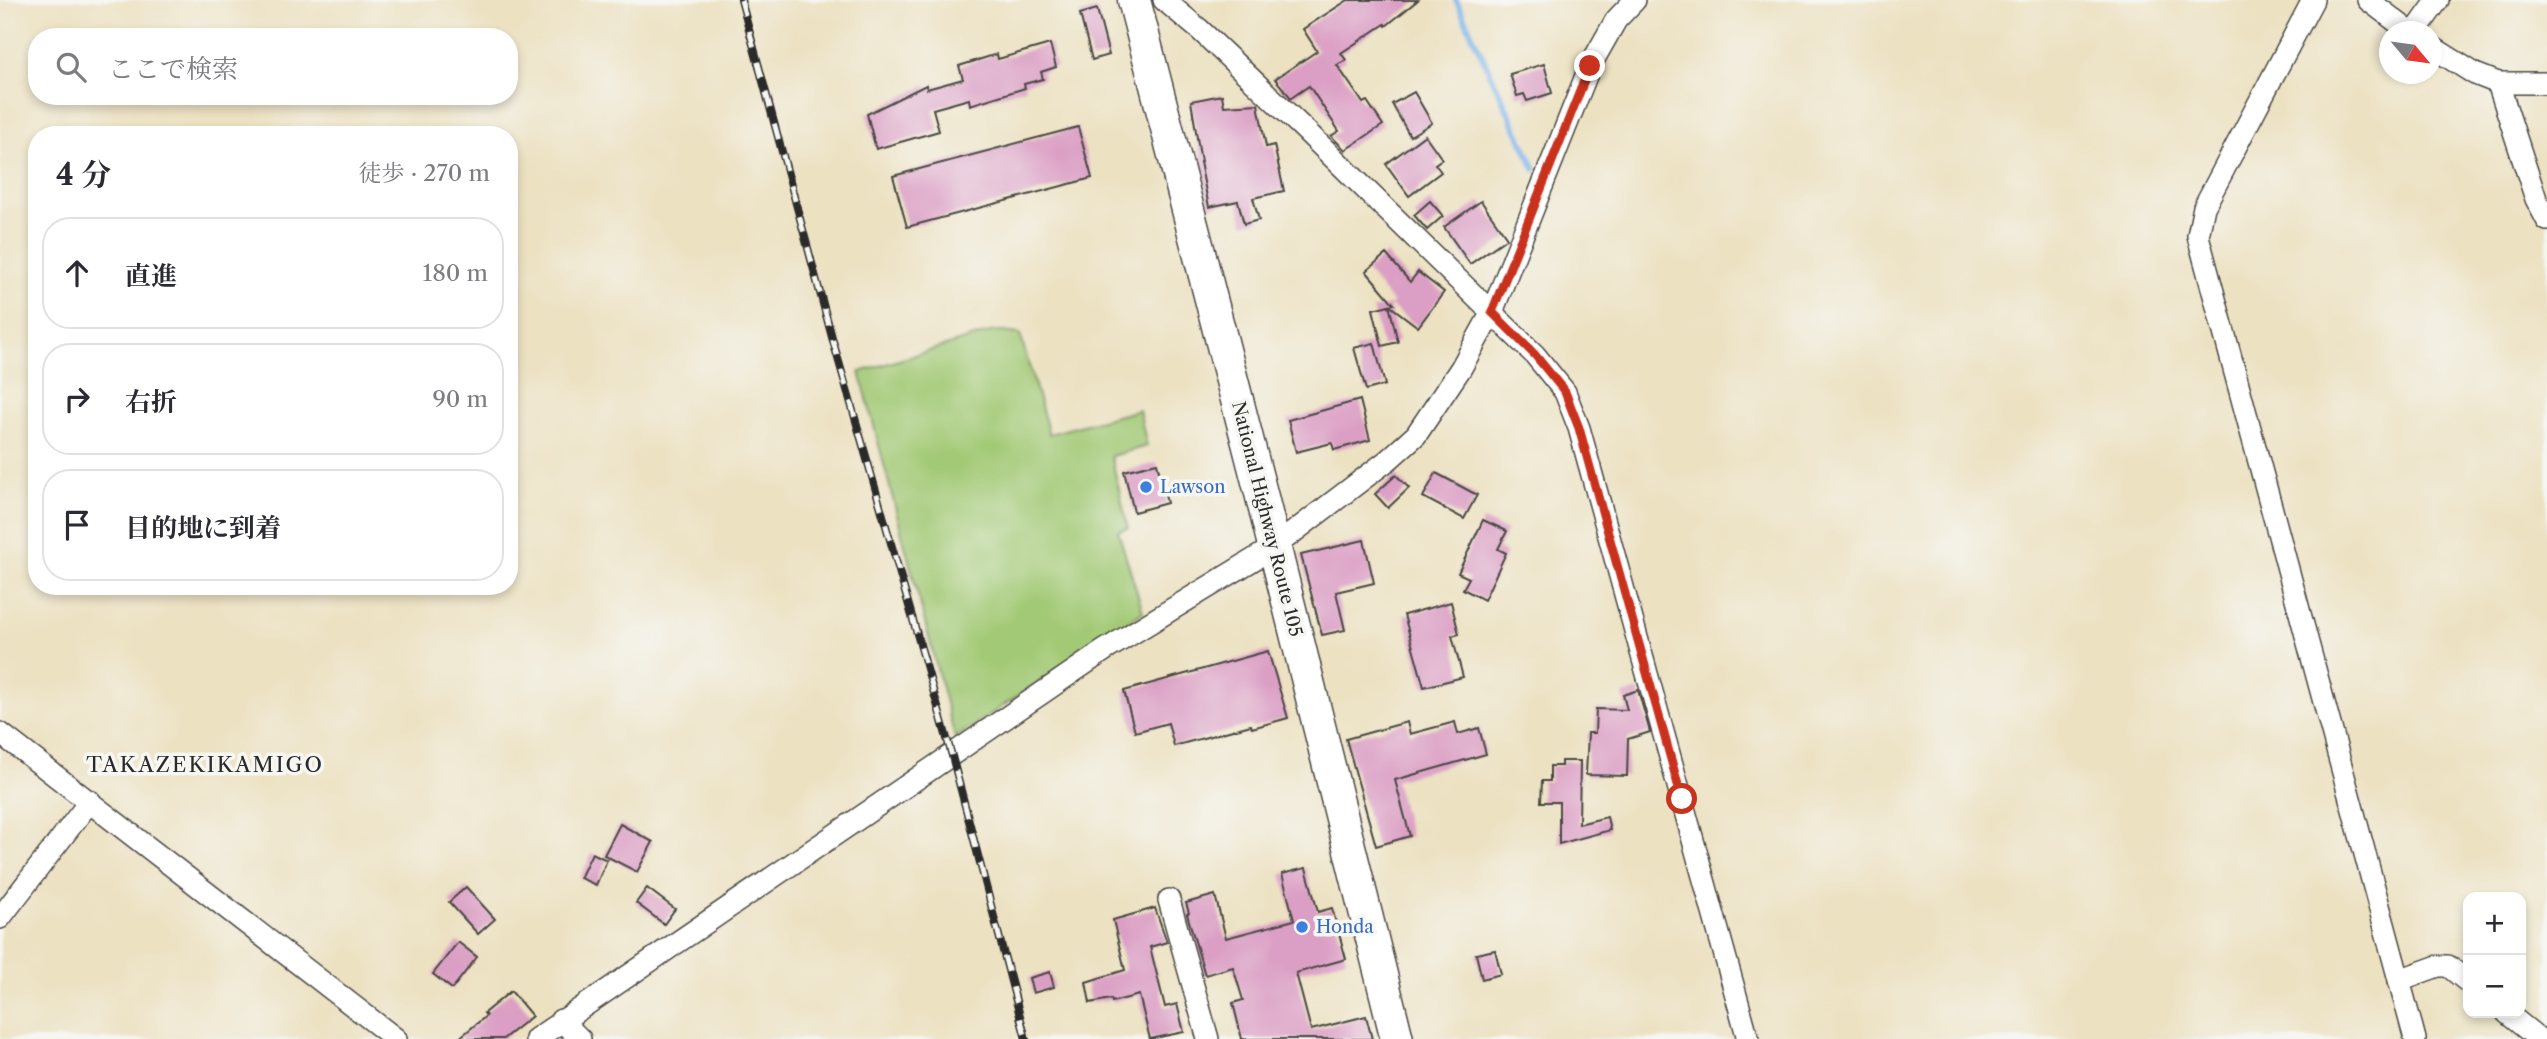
<!DOCTYPE html>
<html lang="ja">
<meta charset="utf-8">
<style>
:root{--surface:#fff;--page:#f7f7f7;--text:#2b2b33;--muted:#7c7c81;--line:#e1e1e2}
body{margin:0;font-family:"Libre Caslon Text","Noto Serif JP",serif;background:var(--page);color:var(--text)}
.controls{position:absolute;right:21px;bottom:21px;display:grid;overflow:hidden;border-radius:14px;box-shadow:0 4px 10px #0003}
.controls button{width:63px;height:63px;display:grid;place-items:center;padding:0;border:0;border-bottom:2px solid var(--line);background:var(--surface);color:var(--text);font:35px sans-serif}
.compass{position:absolute;left:2379px;top:21px;width:63px;height:63px;border-radius:50%;background:var(--surface);box-shadow:0 4px 10px #0003;rotate:119deg}
.stop{position:absolute;width:21px;height:21px;margin:-16px;border:5px solid #c8321e;border-radius:50%;background:#fff}
.stop.end{background:#c8321e;border-color:#fff;box-shadow:0 2px 7px #0008}
.list{margin:0;padding:0;list-style:none}
h2{display:flex;justify-content:space-between;align-items:center;height:91px;margin:0;padding:0 28px;font-size:30px}
h2 small{font-size:23px;font-weight:400;color:var(--muted)}
.list li{display:grid;grid-template-columns:46px 1fr auto;gap:21px;align-items:center;box-sizing:border-box;height:112px;margin:0 14px 14px;padding:0 14px;border:2px solid var(--line);border-radius:28px}
.list b{display:block;font-size:26px;white-space:nowrap}
.list em{font-size:23px;font-style:normal;color:var(--muted)}
.icon{flex:none;width:38px;height:38px;fill:none;stroke:currentColor;stroke-width:2;stroke-linecap:round;stroke-linejoin:round}
.map{position:relative;flex:none;width:2547px;height:1039px;overflow:hidden}
.search{position:absolute;background:var(--surface);box-shadow:0 4px 10px #0003;left:28px;top:28px;width:490px;height:77px;display:flex;align-items:center;gap:18px;box-sizing:border-box;padding:0 24px;border-radius:28px;color:var(--muted);font-size:26px}
.panel{position:absolute;background:var(--surface);box-shadow:0 4px 10px #0003;left:28px;top:126px;width:490px;height:469px;border-radius:28px}
.map>svg:first-child{display:block}
.green{fill:#a2c975;stroke:#667a50;stroke-width:2}
.lines{fill:none;stroke-linecap:round;stroke-linejoin:round}
.stream{stroke:#7bb2ea;stroke-width:6}
.building{fill:#db9ec4}
.minor-casing{stroke:#484642;stroke-width:24}
.highway-casing{stroke:#484642;stroke-width:35}
.minor{stroke:#fff;stroke-width:21}
.highway{stroke:#fff;stroke-width:32}
.rail-casing{stroke:#2b2b2b;stroke-width:8}
.rail{stroke:#f6f6f2;stroke-width:5;stroke-dasharray:16;stroke-linecap:butt}
.route{stroke:#c8321e;stroke-width:9}
.shop-dot{fill:#3f7fe0;stroke:#f6f6f2;stroke-width:2.5}
.labels{text-anchor:middle;dominant-baseline:central;stroke-width:7;stroke-linejoin:round;paint-order:stroke}
.shop-label{font-size:18px;fill:#366cbe;stroke:#f6f6f2;text-anchor:start}
.street-label{font-size:18px;fill:#2b2b2b;stroke:#f6f6f2}
.quarter-label{font-size:21px;letter-spacing:2px;fill:#2b2b2b;stroke:#f6f6f2}
</style>
<div class="map">
<svg width="2547" height="1039" viewBox="0 0 2547 1039">
<rect width="100%" height="100%" fill="#f6f6f2"/>
<filter id="ink" filterUnits="userSpaceOnUse"><feTurbulence type="fractalNoise" baseFrequency=".0143" numOctaves="2"/><feDisplacementMap in="SourceGraphic" scale="14" xChannelSelector="R" yChannelSelector="G"/><feConvolveMatrix kernelMatrix="1 2 1 2 8 2 1 2 1" color-interpolation-filters="sRGB"/></filter>
<filter id="wash" filterUnits="userSpaceOnUse"><feTurbulence type="fractalNoise" baseFrequency=".00686" numOctaves="4" result="noise"/><feDisplacementMap in="SourceGraphic" scale="28" xChannelSelector="R" yChannelSelector="G"/><feGaussianBlur stdDeviation="1.57" result="paint"/><feColorMatrix in="noise" values="0 0 0 0 0 0 0 0 0 0 0 0 0 0 0 0 0 1.4 0 .05"/><feComposite in="paint" operator="in"/></filter>
<g filter="url(#wash)">
<rect width="100%" height="100%" fill="#ece1c1"/>
<polygon class="green" points="994,331 1020,334 1049,434 1139,410 1147,446 1111,456 1128,528 1118,531 1143,612 955,738 860,372"/>
<g class="lines">
<polyline class="stream" points="1456,0 1535,169"/>
</g>
<g id="blocks">
<g class="building">
<polygon points="1348,0 1418,0 1386,26 1385,24 1341,53 1346,60 1337,65 1363,103 1367,101 1383,125 1345,150 1331,136 1339,131 1309,86 1291,98 1275,79 1317,51 1303,29"/>
<polygon points="1097,9 1109,55 1092,60 1080,14"/>
<polygon points="1050,44 1056,67 1041,72 1043,79 1024,84 1025,88 970,105 969,99 933,109 939,131 876,149 867,114 926,85 927,89 963,79 959,66 997,54 998,59"/>
<polygon points="1544,64 1552,93 1527,101 1524,94 1517,96 1510,74"/>
<polygon points="1414,92 1432,123 1410,136 1392,104"/>
<polygon points="1222,95 1224,106 1258,104 1266,147 1274,145 1284,191 1253,198 1259,220 1244,224 1238,201 1209,207 1200,162 1201,162 1191,101"/>
<polygon points="1078,127 1092,178 907,227 893,176"/>
<polygon points="1425,135 1442,159 1435,164 1441,172 1409,196 1386,164"/>
<polygon points="1430,201 1443,216 1427,230 1414,215"/>
<polygon points="1481,201 1507,238 1470,264 1444,227"/>
<polygon points="1386,254 1410,282 1418,272 1444,292 1418,327 1389,305 1394,304 1366,271"/>
<polygon points="1389,305 1398,342 1382,346 1373,309"/>
<polygon points="1374,343 1385,385 1366,390 1354,348"/>
<polygon points="1360,400 1370,440 1334,450 1332,443 1296,452 1288,420"/>
<polygon points="1157,463 1167,503 1134,512 1124,471"/>
<polygon points="1436,473 1477,495 1464,519 1423,497"/>
<polygon points="1396,475 1409,488 1388,508 1375,494"/>
<polygon points="1483,520 1507,531 1498,549 1506,553 1484,600 1463,589 1469,578 1458,573"/>
<polygon points="1364,540 1374,583 1336,592 1345,630 1322,635 1301,555"/>
<polygon points="1451,602 1459,634 1452,636 1463,677 1424,687 1404,615"/>
<polygon points="1268,651 1288,718 1252,728 1251,725 1174,746 1168,723 1135,732 1124,691"/>
<polygon points="1638,690 1650,732 1628,739 1627,776 1586,775 1588,733 1595,733 1596,709 1627,710 1623,695"/>
<polygon points="1407,722 1410,734 1455,722 1458,734 1479,728 1486,754 1395,780 1410,836 1376,846 1346,739"/>
<polygon points="1561,761 1580,761 1579,824 1607,817 1610,830 1559,844 1559,802 1541,802 1542,781 1550,781 1550,766 1561,766"/>
<polygon points="620,824 653,842 637,872 604,855"/>
<polygon points="592,853 607,860 596,885 580,878"/>
<polygon points="1306,868 1318,912 1332,908 1346,959 1296,973 1311,1030 1366,1016 1372,1039 1242,1039 1233,1003 1243,1000 1233,967 1205,975 1187,914 1189,913 1186,903 1215,895 1226,938 1294,920 1282,874"/>
<polygon points="466,887 495,919 478,934 449,902"/>
<polygon points="647,888 675,909 664,924 636,903"/>
<polygon points="1155,908 1167,942 1150,947 1165,1007 1177,1004 1184,1032 1150,1039 1139,995 1112,1002 1111,999 1090,1003 1086,982 1125,970 1113,920"/>
<polygon points="458,942 477,957 452,989 433,974"/>
<polygon points="1495,950 1501,974 1482,979 1476,954"/>
<polygon points="1050,972 1054,987 1033,993 1029,978"/>
<polygon points="511,991 532,1016 503,1039 458,1039 486,1016 484,1013"/>
</g>
</g>
</g>
<g filter="url(#ink)">
<use href="#blocks" fill-opacity="0" stroke="#484642" stroke-width="2"/>
<g class="lines">
<defs>
<g id="minor">
<polyline points="1164,0 1200,30 1305,130 1535,355 1565,392 1579,428 1748,1039"/>
<polyline points="2313,0 2204,207 2198,236 2415,1039"/>
<polyline points="2368,0 2410,32"/>
<polyline points="2415,32 2438,0"/>
<polyline points="2432,47 2475,74 2498,83 2547,83"/>
<polyline points="2498,83 2536,199 2547,220"/>
<polyline points="0,733 396,1039"/>
<polyline points="1169,900 1208,1039"/>
<polyline points="0,918 90,801"/>
<polyline points="2399,980 2438,966 2448,966 2468,982"/>
<polyline points="2507,1013 2539,1039"/>
<polyline points="561,1020 580,1039"/>
<polyline points="536,1039 1105,650 1274,547 1388,460 1416,435 1461,368 1492,312 1590,66 1616,20 1635,0"/>
</g>
<polyline id="highway" points="1134,0 1262,497 1397,1039"/>
</defs>
<use href="#minor" class="minor-casing"/>
<use href="#highway" class="highway-casing"/>
<use href="#minor" class="minor"/>
<use href="#highway" class="highway"/>
<defs>
<polyline id="rail" points="741,0 833,341 952,756 1026,1039"/>
</defs>
<use href="#rail" class="rail-casing"/>
<use href="#rail" class="rail"/>
</g>
</g>
<g class="lines" filter="url(#ink)">
<polyline class="route" points="1590,66 1492,312 1535,355 1565,392 1579,428 1682,799"/>
</g>
<g class="shop-dot">
<circle cx="1146" cy="487" r="7"/>
<circle cx="1302" cy="927" r="7"/>
</g>
<g class="labels">
<g class="shop-label">
<text x="1160" y="487">Lawson</text>
<text x="1316" y="927">Honda</text>
</g>
<g class="street-label">
<text transform="translate(1267 519) rotate(76)">National Highway Route 105</text>
</g>
<g class="quarter-label">
<text x="205" y="764">TAKAZEKIKAMIGO</text>
</g>
</g>
</svg>
<div class="controls">
<button>+</button>
<button>−</button>
</div>
<svg class="compass" viewBox="-18 -18 36 36"><path d="M0-13l5 13h-10z" fill="#e53935"/><path d="M0 13l5-13h-10z" fill="#7c7c81"/></svg>
<div class="stop" style="left:1682px;top:799px"></div>
<div class="stop end" style="left:1590px;top:66px"></div>
<div class="search"><svg class="icon" aria-label="search" viewBox="0 0 24 24"><circle cx="10" cy="10" r="6"/><path d="M15 15l6 6"/></svg>ここで検索</div>
<section class="panel">
<h2>4 分<small>徒歩 · 270 m</small></h2>
<ul class="list">
<li><svg class="icon" aria-label="ahead" viewBox="0 0 24 24"><path d="M12 20V5M6 11l6-6 6 6"/></svg><div><b>直進</b></div><em>180 m</em></li>
<li><svg class="icon" aria-label="right" viewBox="0 0 24 24"><path d="M7 20v-9h11M14 6l5 5-5 5"/></svg><div><b>右折</b></div><em>90 m</em></li>
<li><svg class="icon" aria-label="arrive" viewBox="0 0 24 24"><path d="M6 21V4h12l-3 4 3 4H6"/></svg><div><b>目的地に到着</b></div></li>
</ul>
</section>
</div>
